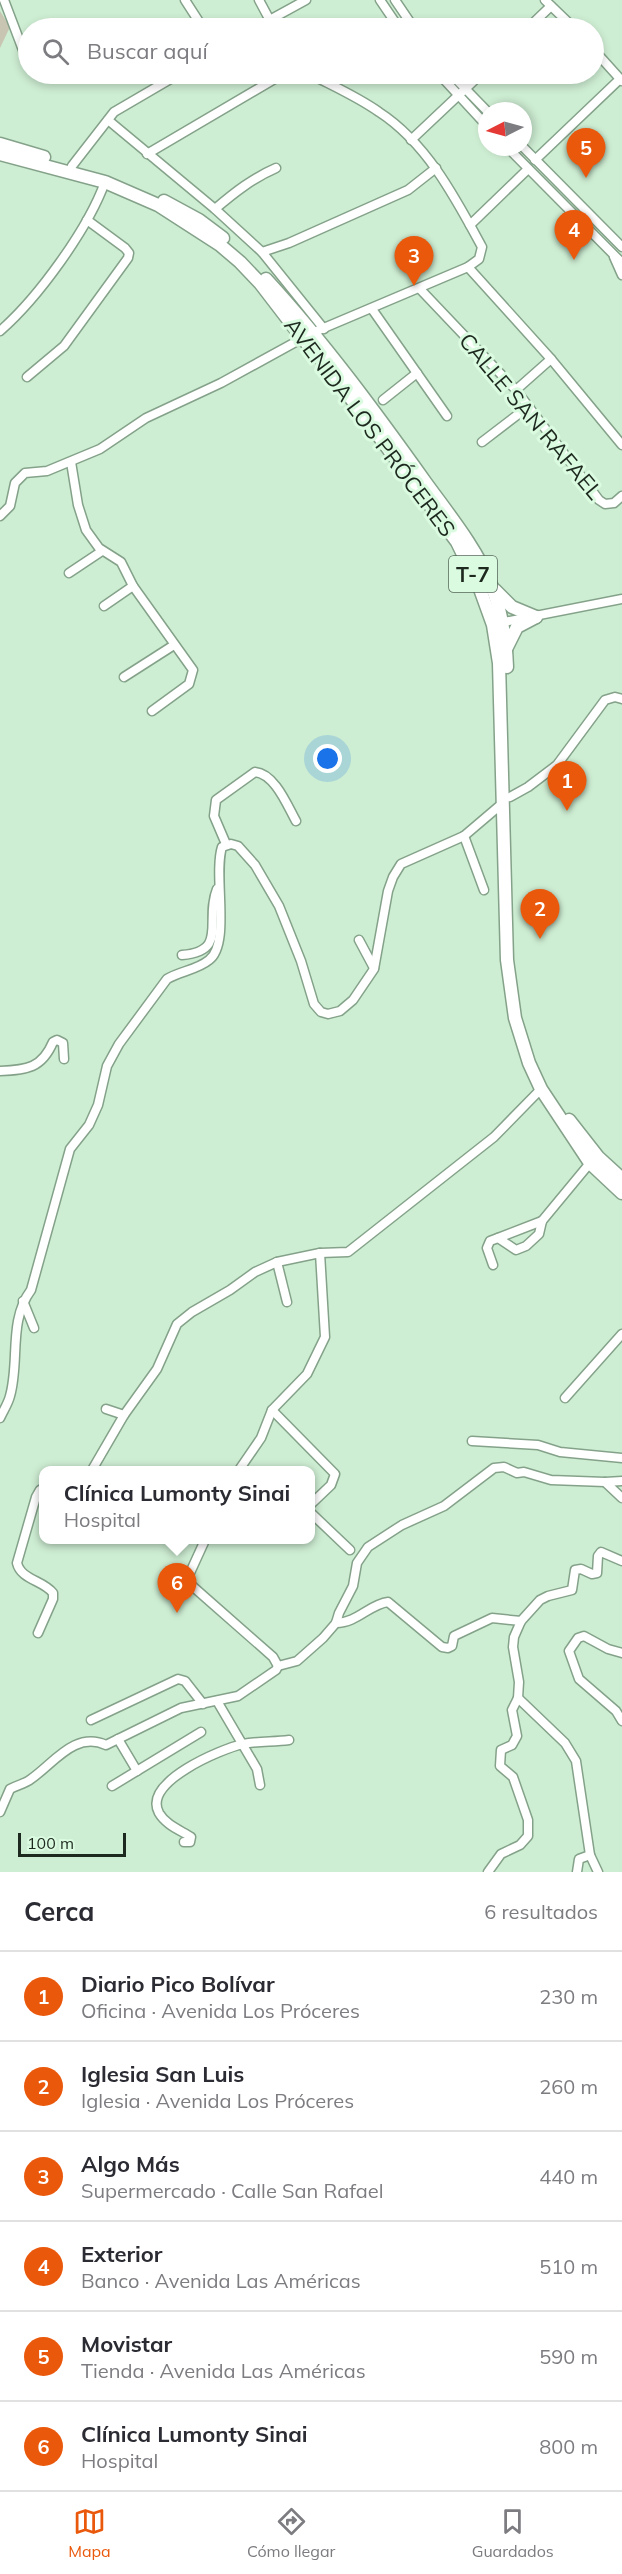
<!DOCTYPE html>
<html lang="es">
<meta charset="utf-8">
<style>
:root{--surface:#fff;--page:#f2f2f3;--text:#2b2b33;--muted:#7c7c81;--line:#e1e1e2;--accent:#ea580c}
body{margin:0;font-family:Mulish,sans-serif;background:var(--page);color:var(--text)}
.compass{position:absolute;left:478px;top:102px;width:54px;height:54px;border-radius:50%;background:var(--surface);box-shadow:0 3px 9px #0003;rotate:264deg}
.scale{position:absolute;left:18px;bottom:15px;width:108px;box-sizing:border-box;padding-left:6px;border:3px solid #1d291f;border-top:0;font-size:16px;line-height:21px;white-space:nowrap;color:#1d291f;-webkit-text-stroke:4px #dbfbe0;paint-order:stroke}
.you{position:absolute;left:328px;top:759px;width:21px;height:21px;margin:-15px;border:4px solid #fff;border-radius:50%;background:#1a73e8;box-shadow:0 0 0 9px #1a73e833}
.badge{display:grid;place-items:center;width:39px;height:39px;border-radius:50%;background:var(--accent);color:#fff;font-size:20px;font-weight:700}
.pin{position:absolute;translate:-50% -50px;filter:drop-shadow(0 2px 3px #0008)}
.pin::after{content:'';position:absolute;top:32px;width:21px;height:18px;background:inherit;clip-path:polygon(0 0,100% 0,50% 100%)}
.popup{position:absolute;left:39px;top:1466px;width:276px;height:78px;box-sizing:border-box;display:grid;place-content:center;border-radius:12px;background:var(--surface);filter:drop-shadow(0 2px 4px #0005);font-size:20px;white-space:nowrap;color:var(--muted)}
.popup b{font-size:22px;color:var(--text)}
.popup::after{content:'';position:absolute;left:50%;top:100%;margin-left:-12px;border:12px solid transparent;border-top-color:var(--surface)}
.list{margin:0;padding:0;list-style:none}
h2{display:flex;justify-content:space-between;align-items:center;height:78px;margin:0;padding:0 24px;font-size:26px}
h2 small{font-size:20px;font-weight:400;color:var(--muted)}
.list li{display:grid;grid-template-columns:39px 1fr auto;gap:18px;align-items:center;box-sizing:border-box;height:90px;padding:0 24px;border-top:2px solid var(--line)}
.list b{display:block;font-size:22px;white-space:nowrap}
.list p{margin:0;font-size:20px;white-space:nowrap;color:var(--muted)}
.list em{font-size:20px;font-style:normal;color:var(--muted)}
.icon{flex:none;width:33px;height:33px;fill:none;stroke:currentColor;stroke-width:2;stroke-linecap:round;stroke-linejoin:round}
.map{position:relative;flex:none;width:622px;height:1872px;overflow:hidden}
.search{position:absolute;background:var(--surface);box-shadow:0 3px 9px #0003;left:18px;right:18px;top:18px;height:66px;display:flex;align-items:center;gap:15px;box-sizing:border-box;padding:0 21px;border-radius:33px;color:var(--muted);font-size:22px}
.sheet{height:618px;background:var(--surface)}
nav{display:flex;justify-content:space-around;align-items:center;box-sizing:border-box;height:84px;border-top:2px solid var(--line);background:var(--surface);font-size:16px;color:var(--muted)}
nav a{display:grid;justify-items:center;gap:3px}
nav .on{color:var(--accent)}
.map>svg:first-child{display:block}
.green{fill:#c8c6b2}
.lines{fill:none;stroke-linecap:round;stroke-linejoin:round}
.minor-casing{stroke:#84a289;stroke-width:11}
.highway-casing{stroke:#84a289;stroke-width:15}
.minor{stroke:#fff;stroke-width:8}
.highway{stroke:#fff;stroke-width:12}
.labels{text-anchor:middle;dominant-baseline:central;stroke-width:6;stroke-linejoin:round;paint-order:stroke}
.shield{fill:#dbfbe0;stroke:#566859;stroke-width:1.5}
.shield-label{font-size:21px;font-weight:bold;fill:#1d291f}
.street-label{font-size:22px;fill:#1d291f;stroke:#dbfbe0}
</style>
<div class="map">
<svg width="622" height="1872" viewBox="0 0 622 1872">
<rect width="100%" height="100%" fill="#ceeed3"/>
<polygon class="green" points="0,11 10,27 0,48"/>
<g class="lines">
<defs>
<g id="minor">
<polyline points="4,0 23,50"/>
<polyline points="185,0 203,28"/>
<polyline points="259,0 274,28"/>
<polyline points="380,0 399,28"/>
<polyline points="395,0 414,28"/>
<polyline points="545,0 574,28"/>
<polyline points="255,28 306,0"/>
<polyline points="528,28 551,6"/>
<polyline points="594,50 622,81"/>
<polyline points="439,74 487,126"/>
<polyline points="451,74 487,111"/>
<polyline points="108,120 215,209 262,252 324,329"/>
<polyline points="411,140 481,74"/>
<polyline points="507,147 622,263"/>
<polyline points="523,147 622,247"/>
<polyline points="147,154 283,74"/>
<polyline points="535,160 620,79"/>
<polyline points="72,166 114,112 179,74"/>
<path d="M215,209C235,192 253,178 276,168"/>
<polyline points="470,225 528,169"/>
<polyline points="262,252 289,243 408,190 436,168"/>
<polyline points="614,257 622,275"/>
<polyline points="468,267 551,359 622,445"/>
<polyline points="420,289 516,390 599,500 605,504 614,503 622,496"/>
<polyline points="372,309 447,416"/>
<path d="M0,331C38,298 88,229 105,182"/>
<polyline points="27,377 64,346 128,258 129,253 125,248 87,220"/>
<polyline points="516,390 551,359"/>
<polyline points="383,400 417,373"/>
<polyline points="482,442 529,406"/>
<polyline points="71,462 78,505 86,530 99,548 121,562 133,586 193,670 189,684 152,711"/>
<path d="M0,516L10,506L15,483L25,473L47,471L100,449L146,418L221,383L312,333L468,267L479,259L482,247C456,199 427,143 379,112C358,97 333,86 310,74"/>
<polyline points="69,573 102,551"/>
<polyline points="104,606 133,586"/>
<polyline points="499,623 622,599"/>
<polyline points="124,677 174,645"/>
<polyline points="510,797 528,787 557,765 605,700 615,697 622,699"/>
<polyline points="464,836 484,890"/>
<path d="M226,844L214,816L216,800L255,772C275,774 287,805 296,821"/>
<polyline points="359,940 374,968"/>
<path d="M182,955C229,951 204,921 217,889"/>
<path d="M0,1071C27,1070 42,1068 53,1042L57,1040L63,1043L64,1059"/>
<polyline points="498,1238 542,1221"/>
<polyline points="277,1262 287,1302"/>
<polyline points="493,1265 487,1248 490,1241 498,1238 516,1250 526,1246 539,1234 542,1221 590,1163"/>
<polyline points="23,1301 34,1328"/>
<polyline points="565,1398 622,1334"/>
<polyline points="106,1409 124,1415"/>
<polyline points="272,1410 335,1474 331,1485 310,1505"/>
<path d="M0,1418C3,1411 8,1404 10,1396C20,1361 8,1321 31,1290L70,1149L89,1125L98,1105L107,1066L119,1044L167,979C180,971 197,970 209,960C231,944 213,875 222,847L231,844L238,846L255,865L279,906L301,961L314,1004L321,1012L328,1014L340,1011L353,1000L374,969L388,891L393,877L401,864L464,836L504,802"/>
<polyline points="472,1441 538,1445 560,1452 622,1458"/>
<polyline points="92,1470 124,1415 157,1369 177,1324 192,1312 230,1290 255,1272 277,1262 320,1253 348,1252 494,1137 541,1089"/>
<polyline points="239,1470 261,1438 272,1410 307,1374 325,1337 320,1253"/>
<polyline points="622,1481 605,1482 622,1498"/>
<polyline points="310,1512 350,1550"/>
<path d="M336,1623C357,1623 370,1604 388,1602L442,1647L448,1648L452,1646L454,1636L492,1618L521,1621"/>
<path d="M38,1633L53,1599V1593C43,1580 21,1580 17,1563L36,1497L40,1490L44,1488"/>
<polyline points="622,1653 608,1649 584,1636 578,1638 569,1651 579,1679 616,1711 622,1721"/>
<polyline points="278,1666 297,1661 323,1638 336,1623 339,1613 353,1586 357,1563 368,1547 402,1525 444,1506 494,1468 504,1467 517,1473 524,1472 551,1480 605,1482"/>
<polyline points="518,1698 565,1743 576,1761 590,1855 598,1872"/>
<polyline points="217,1701 257,1769 260,1785"/>
<polyline points="91,1720 178,1679 185,1681 203,1704"/>
<polyline points="118,1739 137,1771"/>
<polyline points="112,1786 201,1732"/>
<path d="M0,1812L10,1789C17,1785 25,1784 31,1779C54,1763 75,1731 106,1745L181,1708L238,1696L276,1670L278,1666L273,1657L190,1584L189,1575L205,1540"/>
<path d="M184,1842H190L191,1837C180,1830 166,1825 159,1813C142,1782 221,1749 243,1744C258,1741 274,1742 289,1740"/>
<polyline points="488,1872 501,1854 520,1845 528,1836 528,1820 513,1777 500,1766 501,1750 512,1745 517,1736 512,1710 518,1698 519,1682 513,1647 514,1637 521,1621 540,1600 548,1596 572,1590 575,1570 581,1569 592,1574 597,1573 598,1556 601,1552 622,1561"/>
<polyline points="577,1872 579,1859 590,1855"/>
</g>
<g id="highway">
<polyline points="0,144 44,157"/>
<polyline points="0,154 105,182 158,205 220,245 240,262 260,283 303,339 327,366 457,542 480,589 493,625 499,663 507,960 515,1018 529,1063 541,1089 590,1163 622,1193"/>
<polyline points="164,201 199,220 223,238"/>
<path d="M266,279C324,342 376,413 426,483C450,516 477,549 492,587C502,613 506,639 507,667"/>
<polyline points="495,590 512,607 536,617"/>
<polyline points="506,649 517,627 536,617"/>
<polyline points="569,1120 598,1157 622,1179"/>
</g>
</defs>
<use href="#minor" class="minor-casing"/>
<use href="#highway" class="highway-casing"/>
<use href="#minor" class="minor"/>
<use href="#highway" class="highway"/>
</g>
<g class="labels">
<rect class="shield" x="449" y="556" width="48" height="36" rx="4.5"/>
<g class="shield-label">
<text x="473" y="574">T-7</text>
</g>
<g class="street-label">
<text transform="translate(531 416) rotate(50)">CALLE SAN RAFAEL</text>
<text transform="translate(370 427) rotate(53)">AVENIDA LOS PRÓCERES</text>
</g>
</g>
</svg>
<svg class="compass" viewBox="-18 -18 36 36"><path d="M0-13l5 13h-10z" fill="#e53935"/><path d="M0 13l5-13h-10z" fill="#7c7c81"/></svg>
<div class="scale">100 m</div>
<div class="you"></div>
<div class="pin badge" style="left:567px;top:811px">1</div>
<div class="pin badge" style="left:540px;top:939px">2</div>
<div class="pin badge" style="left:414px;top:286px">3</div>
<div class="pin badge" style="left:574px;top:260px">4</div>
<div class="pin badge" style="left:586px;top:178px">5</div>
<div class="pin badge" style="left:177px;top:1613px">6</div>
<div class="popup"><b>Clínica Lumonty Sinai</b>Hospital</div>
<div class="search"><svg class="icon" aria-label="search" viewBox="0 0 24 24"><circle cx="10" cy="10" r="6"/><path d="M15 15l6 6"/></svg>Buscar aquí</div>
</div>
<section class="sheet">
<h2>Cerca<small>6 resultados</small></h2>
<ul class="list">
<li><span class="badge">1</span><div><b>Diario Pico Bolívar</b><p>Oficina · Avenida Los Próceres</p></div><em>230 m</em></li>
<li><span class="badge">2</span><div><b>Iglesia San Luis</b><p>Iglesia · Avenida Los Próceres</p></div><em>260 m</em></li>
<li><span class="badge">3</span><div><b>Algo Más</b><p>Supermercado · Calle San Rafael</p></div><em>440 m</em></li>
<li><span class="badge">4</span><div><b>Exterior</b><p>Banco · Avenida Las Américas</p></div><em>510 m</em></li>
<li><span class="badge">5</span><div><b>Movistar</b><p>Tienda · Avenida Las Américas</p></div><em>590 m</em></li>
<li><span class="badge">6</span><div><b>Clínica Lumonty Sinai</b><p>Hospital</p></div><em>800 m</em></li>
</ul>
</section>
<nav>
<a class="on"><svg class="icon" aria-label="map" viewBox="0 0 24 24"><path d="M3 6l6-2 6 2 6-2v14l-6 2-6-2-6 2zM9 4v14M15 6v14"/></svg>Mapa</a>
<a><svg class="icon" aria-label="directions" viewBox="0 0 24 24"><path d="M12 3l9 9-9 9-9-9zM9 14v-3h6M13 9l2 2-2 2"/></svg>Cómo llegar</a>
<a><svg class="icon" aria-label="saved" viewBox="0 0 24 24"><path d="M7 4h10v16l-5-4-5 4z"/></svg>Guardados</a>
</nav>
